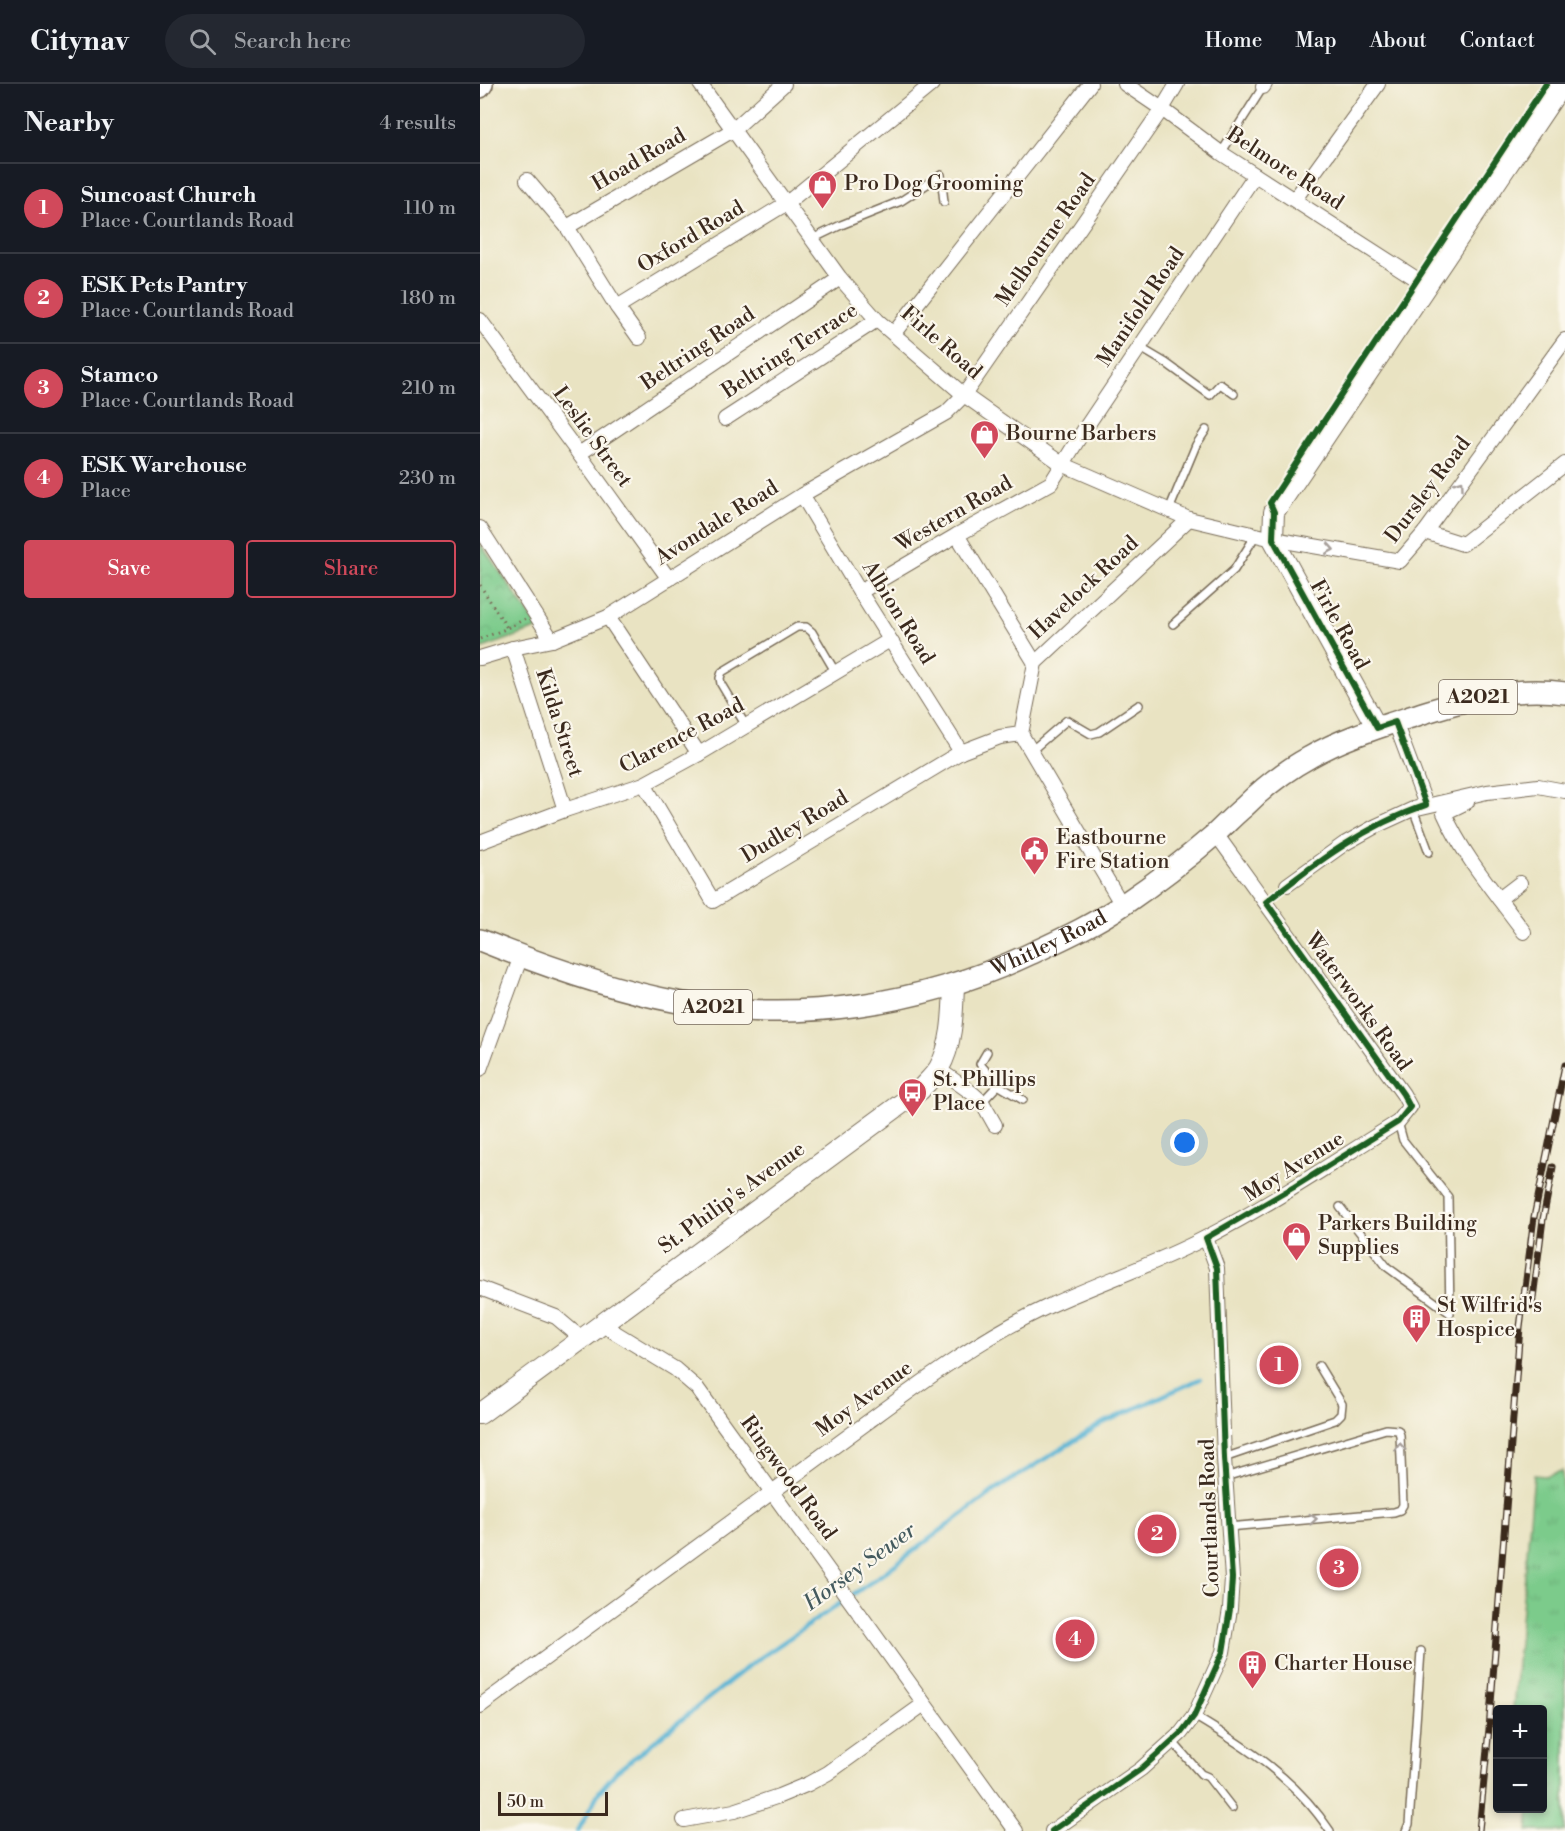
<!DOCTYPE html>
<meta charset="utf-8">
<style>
:root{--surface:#171b24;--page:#242831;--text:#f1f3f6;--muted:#9ea1a6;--line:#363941;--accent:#d1495b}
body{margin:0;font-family:"Libre Bodoni",serif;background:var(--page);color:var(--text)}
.controls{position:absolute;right:18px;bottom:18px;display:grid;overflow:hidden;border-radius:6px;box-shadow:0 3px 9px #0003}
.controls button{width:54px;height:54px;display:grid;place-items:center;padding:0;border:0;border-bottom:2px solid var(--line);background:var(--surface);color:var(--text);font:30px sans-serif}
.scale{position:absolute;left:18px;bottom:15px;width:110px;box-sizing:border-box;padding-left:6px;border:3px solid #3b2a1e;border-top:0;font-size:16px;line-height:21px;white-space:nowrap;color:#3b2a1e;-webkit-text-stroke:4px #fbf7ec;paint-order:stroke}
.you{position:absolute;left:705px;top:1059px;width:21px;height:21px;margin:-15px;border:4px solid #fff;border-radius:50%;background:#1a73e8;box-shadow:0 0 0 9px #1a73e833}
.badge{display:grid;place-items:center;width:39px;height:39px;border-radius:50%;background:var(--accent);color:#fff;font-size:20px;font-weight:700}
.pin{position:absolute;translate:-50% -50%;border:3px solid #fff;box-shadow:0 2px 6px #0006}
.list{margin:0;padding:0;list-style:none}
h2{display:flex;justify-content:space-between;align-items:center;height:78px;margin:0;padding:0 24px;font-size:26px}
h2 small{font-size:20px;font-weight:400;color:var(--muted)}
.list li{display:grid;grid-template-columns:39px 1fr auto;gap:18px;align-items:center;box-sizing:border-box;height:90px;padding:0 24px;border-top:2px solid var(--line)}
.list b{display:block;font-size:22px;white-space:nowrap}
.list p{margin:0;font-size:20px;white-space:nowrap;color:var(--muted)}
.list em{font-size:20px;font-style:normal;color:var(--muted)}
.actions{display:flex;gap:12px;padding:18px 24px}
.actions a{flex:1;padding:14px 0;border:2px solid var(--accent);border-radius:6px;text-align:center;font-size:21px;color:var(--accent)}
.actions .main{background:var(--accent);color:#fff}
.icon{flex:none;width:33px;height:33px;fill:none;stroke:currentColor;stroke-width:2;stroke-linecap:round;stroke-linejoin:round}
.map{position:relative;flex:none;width:1085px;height:1747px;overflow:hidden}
header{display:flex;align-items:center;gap:36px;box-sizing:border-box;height:84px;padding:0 30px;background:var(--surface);border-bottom:2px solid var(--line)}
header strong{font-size:28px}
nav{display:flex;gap:33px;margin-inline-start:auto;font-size:21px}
.search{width:420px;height:54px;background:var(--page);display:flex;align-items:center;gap:15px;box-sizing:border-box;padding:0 21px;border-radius:33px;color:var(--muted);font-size:22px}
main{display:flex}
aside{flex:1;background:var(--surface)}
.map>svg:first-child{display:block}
.grass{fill:url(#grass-tufts);stroke:#5c7a54;stroke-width:1.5}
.park{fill:url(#park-crowns);stroke:#5c7a54;stroke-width:1.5}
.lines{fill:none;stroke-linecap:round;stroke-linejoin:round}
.stream{stroke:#56b3d4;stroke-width:4.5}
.lane-casing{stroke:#786b57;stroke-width:10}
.street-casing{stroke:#786b57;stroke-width:16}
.secondary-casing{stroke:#786b57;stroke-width:22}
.primary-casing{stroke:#786b57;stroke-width:24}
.path{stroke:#786b57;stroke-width:3;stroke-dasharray:1.5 4.5;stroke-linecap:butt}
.lane{stroke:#fff;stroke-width:7}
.street{stroke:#fff;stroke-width:14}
.secondary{stroke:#fff;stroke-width:20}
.primary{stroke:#fff;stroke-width:21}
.rail-casing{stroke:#3b2a1e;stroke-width:7}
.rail{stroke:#fbf7ec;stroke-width:4.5;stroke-dasharray:14;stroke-linecap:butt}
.cycleway-casing{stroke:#fbf7ec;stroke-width:10}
.cycleway{stroke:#1b5e20;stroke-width:6}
.oneway{stroke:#a79f9a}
.labels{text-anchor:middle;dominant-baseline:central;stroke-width:4.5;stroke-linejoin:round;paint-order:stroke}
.shield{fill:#fbf7ec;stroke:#75685c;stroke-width:1.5}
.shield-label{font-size:20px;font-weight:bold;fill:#3b2a1e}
.street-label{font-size:21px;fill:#3b2a1e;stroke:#fbf7ec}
.poi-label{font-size:21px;fill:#3b2a1e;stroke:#fbf7ec;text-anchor:start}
.water-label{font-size:22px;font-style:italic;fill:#445a5e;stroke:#fbf7ec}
</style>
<header>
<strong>Citynav</strong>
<div class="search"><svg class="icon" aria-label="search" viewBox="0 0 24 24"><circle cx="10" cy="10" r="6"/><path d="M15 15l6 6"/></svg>Search here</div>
<nav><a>Home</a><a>Map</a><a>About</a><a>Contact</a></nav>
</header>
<main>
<aside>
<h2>Nearby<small>4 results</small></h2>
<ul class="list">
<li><span class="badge">1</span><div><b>Suncoast Church</b><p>Place · Courtlands Road</p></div><em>110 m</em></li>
<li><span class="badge">2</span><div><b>ESK Pets Pantry</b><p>Place · Courtlands Road</p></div><em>180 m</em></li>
<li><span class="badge">3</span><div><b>Stamco</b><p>Place · Courtlands Road</p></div><em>210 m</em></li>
<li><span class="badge">4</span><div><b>ESK Warehouse</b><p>Place</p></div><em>230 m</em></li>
</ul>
<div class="actions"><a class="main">Save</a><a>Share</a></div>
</aside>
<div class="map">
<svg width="1085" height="1747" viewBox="0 0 1085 1747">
<defs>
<pattern id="grass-tufts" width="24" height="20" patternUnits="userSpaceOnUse" patternTransform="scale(1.5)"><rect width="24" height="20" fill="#7ccb8b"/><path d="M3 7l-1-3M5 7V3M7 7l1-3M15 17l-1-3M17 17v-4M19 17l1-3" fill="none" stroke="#6cae78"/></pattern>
<pattern id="park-crowns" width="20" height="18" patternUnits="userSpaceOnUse" patternTransform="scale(1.5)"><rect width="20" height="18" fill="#7ccb8b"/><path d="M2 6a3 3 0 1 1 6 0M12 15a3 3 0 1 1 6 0" fill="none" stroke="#6cae78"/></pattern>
</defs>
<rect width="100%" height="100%" fill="#fbf7ec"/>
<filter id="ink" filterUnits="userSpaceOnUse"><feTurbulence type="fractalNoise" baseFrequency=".0167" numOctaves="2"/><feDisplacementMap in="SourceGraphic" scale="12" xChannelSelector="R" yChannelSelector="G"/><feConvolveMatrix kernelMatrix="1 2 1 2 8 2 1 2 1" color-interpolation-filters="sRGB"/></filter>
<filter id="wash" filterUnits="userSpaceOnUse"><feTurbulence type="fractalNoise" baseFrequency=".008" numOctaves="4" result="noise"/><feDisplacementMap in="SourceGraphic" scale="24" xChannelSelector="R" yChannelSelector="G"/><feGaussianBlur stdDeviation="1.35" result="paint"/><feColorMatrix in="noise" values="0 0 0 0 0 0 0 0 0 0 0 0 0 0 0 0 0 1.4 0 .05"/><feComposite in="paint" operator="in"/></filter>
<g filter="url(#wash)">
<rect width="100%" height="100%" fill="#e9e3c2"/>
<polygon class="grass" points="1082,1387 1085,1431 1085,1747 1048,1747 1050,1725 1062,1724 1062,1626 1033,1625 1054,1391 1065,1392"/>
<polygon class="park" points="0,459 59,544 0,565"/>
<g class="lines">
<polyline class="stream" points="98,1747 119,1708 136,1688 270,1581 397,1494 515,1406 623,1339 720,1295"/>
</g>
</g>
<g filter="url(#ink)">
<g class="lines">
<defs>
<g id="lane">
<polyline points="741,69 783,3"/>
<polyline points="332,155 361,141 421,117 461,91 464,118"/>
<polyline points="659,263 686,279 730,311 740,300 754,310"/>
<polyline points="689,426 716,361 726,346"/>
<polyline points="693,540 754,486 776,451"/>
<polyline points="266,642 241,600 240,594 242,588 317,543 326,543 332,548 356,589"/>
<polyline points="551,667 587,636 611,650 619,648 659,621"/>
<polyline points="933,725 949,768"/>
<polyline points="518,1001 543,1016"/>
<polyline points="502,1018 518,1001 500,980 507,968"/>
<polyline points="860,1123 907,1183 970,1229 968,1113 923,1056 918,1038"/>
<polyline points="744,1374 855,1336 861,1330 862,1320 839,1282"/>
<polyline points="745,1393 906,1345 918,1346 920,1351 923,1421 920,1426 914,1428 748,1443"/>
<path d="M714,1632C766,1663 816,1695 850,1747"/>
<polyline points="692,1657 721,1690 728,1693 752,1724"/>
<polyline points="926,1747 929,1740 941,1567"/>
</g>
<g id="street">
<polyline points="220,0 360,194 397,236 484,311 582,380 709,435 793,455 920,477 945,448 1085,256"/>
<polyline points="645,0 682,25 741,69 946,201"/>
<polyline points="783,3 785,0"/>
<polyline points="47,96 87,143 137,223 159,254"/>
<polyline points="815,115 898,0"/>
<polyline points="87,143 253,46 304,0"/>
<polyline points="137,223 307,119 452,0"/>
<polyline points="0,236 99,370 189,495"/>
<polyline points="414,249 610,0"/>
<polyline points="245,335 397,236"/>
<polyline points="99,370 360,194"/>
<polyline points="322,411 380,508 481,668"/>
<polyline points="0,444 72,556"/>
<polyline points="945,448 983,460 1085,380"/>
<polyline points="477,451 555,579"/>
<polyline points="380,508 477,451 571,399 604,346 775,91"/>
<polyline points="128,533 219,670"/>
<polyline points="33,564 85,726"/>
<polyline points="0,574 33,564 72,556 128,533 322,411 466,329 484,311 682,25 697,0"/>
<polyline points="915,638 946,721"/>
<polyline points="541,650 555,579 709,435"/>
<polyline points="541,650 642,821"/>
<polyline points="164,700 233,817 481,668 520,653 541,650"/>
<path d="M987,718L964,729C983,772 1016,810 1044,848"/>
<polyline points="0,758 85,726 164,700 219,670 410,556"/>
<polyline points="807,801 864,760 896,742 933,725 1007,708 1058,702 1085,707"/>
<polyline points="1019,815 1040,799"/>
<polyline points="0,985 41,872"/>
<polyline points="458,985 492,1009 502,1018 515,1041"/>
<polyline points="0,1204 76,1233 102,1255"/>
<polyline points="125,1237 131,1246 195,1285 217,1304 536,1747"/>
<path d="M0,1622L389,1337C446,1295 504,1252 569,1222C621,1198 676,1180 727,1153C793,1119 855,1077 918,1038L930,1023L923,1010L736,750"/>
<polyline points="204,1736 254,1727 299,1712 328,1700 348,1689 444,1620"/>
<polyline points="572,1747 661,1685 701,1649 714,1632 743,1568 750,1525 752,1494 744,1374 737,1184 726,1154"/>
</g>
<g id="secondary">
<polyline points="897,644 793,455 794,428 1082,0"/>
<path d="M0,1330L440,1006C446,999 454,992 459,984C473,960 473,927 474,900"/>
</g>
<g id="primary">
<polyline points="0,3 2,0"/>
<path id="s1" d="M0,856C62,881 133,906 198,918C316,940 442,921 550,870C582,855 615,840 644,820C675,799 705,776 734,751C744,742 753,732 764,723C783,704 806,686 830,673C866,652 907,641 946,628C991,614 1037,602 1085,609"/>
</g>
</defs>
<use href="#lane" class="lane-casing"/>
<use href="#street" class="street-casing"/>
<use href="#secondary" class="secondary-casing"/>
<use href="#primary" class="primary-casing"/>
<g class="path">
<polyline points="0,501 27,544"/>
<polyline points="0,555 23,546 45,535"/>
</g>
<use href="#lane" class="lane"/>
<use href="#street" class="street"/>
<use href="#secondary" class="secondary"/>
<use href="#primary" class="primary"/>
<defs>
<g id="rail">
<polyline points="1052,1222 1063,1135 1073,1083"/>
<polyline points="999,1747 1009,1645 1040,1243 1054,1133 1085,981"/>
</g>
</defs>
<use href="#rail" class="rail-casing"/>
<use href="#rail" class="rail"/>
<defs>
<path id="cycleway" d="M572,1747L661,1685L701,1649L714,1632L743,1568L750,1525L752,1494L744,1374L737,1184L726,1154L814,1103L918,1038L930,1023L923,1010L786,818C835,779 886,741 946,721L915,638L897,644L793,455L794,428L790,419L1066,0"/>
</defs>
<use href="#cycleway" class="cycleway-casing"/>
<use href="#cycleway" class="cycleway"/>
</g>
<defs><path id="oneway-chevron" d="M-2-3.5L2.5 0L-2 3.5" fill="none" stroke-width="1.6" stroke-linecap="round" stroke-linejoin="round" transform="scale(1.5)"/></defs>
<g class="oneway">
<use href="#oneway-chevron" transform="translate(980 400) rotate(-54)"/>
<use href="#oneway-chevron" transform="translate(850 465) rotate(10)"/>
<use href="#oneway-chevron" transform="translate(920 1363) rotate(-93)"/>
<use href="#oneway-chevron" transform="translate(833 1435) rotate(-5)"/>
</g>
</g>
<defs>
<symbol id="shop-pin" viewBox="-11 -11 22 30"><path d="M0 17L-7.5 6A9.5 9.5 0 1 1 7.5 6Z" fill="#d1495b" stroke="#fbf7ec"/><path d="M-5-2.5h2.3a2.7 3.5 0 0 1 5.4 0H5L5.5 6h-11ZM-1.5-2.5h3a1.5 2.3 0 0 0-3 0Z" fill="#fff"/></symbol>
<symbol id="civic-pin" viewBox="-11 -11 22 30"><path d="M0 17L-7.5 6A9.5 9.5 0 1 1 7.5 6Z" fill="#d1495b" stroke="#fbf7ec"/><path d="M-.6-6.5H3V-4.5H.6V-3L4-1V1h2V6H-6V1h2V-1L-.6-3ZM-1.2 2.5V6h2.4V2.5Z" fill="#fff"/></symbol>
<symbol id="bus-pin" viewBox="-11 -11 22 30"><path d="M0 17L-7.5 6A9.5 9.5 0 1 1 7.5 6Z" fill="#d1495b" stroke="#fbf7ec"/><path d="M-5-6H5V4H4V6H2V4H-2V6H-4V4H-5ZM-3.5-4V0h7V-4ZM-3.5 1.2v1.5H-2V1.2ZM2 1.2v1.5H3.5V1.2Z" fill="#fff"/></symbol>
<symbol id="building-pin" viewBox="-11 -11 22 30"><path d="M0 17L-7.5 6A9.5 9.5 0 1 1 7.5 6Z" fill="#d1495b" stroke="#fbf7ec"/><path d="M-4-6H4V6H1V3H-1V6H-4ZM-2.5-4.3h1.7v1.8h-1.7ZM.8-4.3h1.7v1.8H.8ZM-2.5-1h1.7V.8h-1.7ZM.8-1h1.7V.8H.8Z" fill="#fff"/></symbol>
</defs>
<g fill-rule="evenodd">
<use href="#shop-pin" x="326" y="84" width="33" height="45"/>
<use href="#shop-pin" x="488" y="334" width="33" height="45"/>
<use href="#civic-pin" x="538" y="750" width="33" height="45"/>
<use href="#bus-pin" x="416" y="992" width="33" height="45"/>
<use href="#shop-pin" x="800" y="1136" width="33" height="45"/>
<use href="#building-pin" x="920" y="1218" width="33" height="45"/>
<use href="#building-pin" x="756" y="1564" width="33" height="45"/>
</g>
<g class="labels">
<g class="shield">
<rect x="959" y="596" width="78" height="34" rx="4.5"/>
<rect x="194" y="906" width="78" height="34" rx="4.5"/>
</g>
<g class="shield-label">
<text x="998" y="613">A2021</text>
<text x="233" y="923">A2021</text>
</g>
<g class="street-label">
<text transform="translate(159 76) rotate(-30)">Hoad Road</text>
<text transform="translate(805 85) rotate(33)">Belmore Road</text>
<text transform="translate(211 153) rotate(-31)">Oxford Road</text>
<text transform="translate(566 156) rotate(-55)">Melbourne Road</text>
<text transform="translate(661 223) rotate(-56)">Manifold Road</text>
<text transform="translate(461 259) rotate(41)">Firle Road</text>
<text transform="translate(218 265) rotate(-34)">Beltring Road</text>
<text transform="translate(310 267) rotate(-33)">Beltring Terrace</text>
<text transform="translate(112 353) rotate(54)">Leslie Street</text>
<text transform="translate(948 406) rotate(-53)">Dursley Road</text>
<text transform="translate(474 430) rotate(-30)">Western Road</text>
<text transform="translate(237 439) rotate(-32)">Avondale Road</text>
<text transform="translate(604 504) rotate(-43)">Havelock Road</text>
<text transform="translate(418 529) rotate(58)">Albion Road</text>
<text transform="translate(859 541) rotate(61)">Firle Road</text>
<text transform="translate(79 639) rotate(72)">Kilda Street</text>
<text transform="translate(202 652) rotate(-28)">Clarence Road</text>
<text transform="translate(315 743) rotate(-31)">Dudley Road</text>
<text stroke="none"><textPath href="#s1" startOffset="590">Whitley Road</textPath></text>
<text transform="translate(878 918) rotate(54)">Waterworks Road</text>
<text transform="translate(814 1083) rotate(-32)">Moy Avenue</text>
<text transform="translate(252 1114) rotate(-36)">St. Philip's Avenue</text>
<text transform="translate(384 1315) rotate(-36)">Moy Avenue</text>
<text transform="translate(308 1394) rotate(54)">Ringwood Road</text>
<text transform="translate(730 1434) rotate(-92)">Courtlands Road</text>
</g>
<g class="poi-label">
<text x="364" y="100">Pro Dog Grooming</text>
<text x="526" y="350">Bourne Barbers</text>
<text x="576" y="754">Eastbourne<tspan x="576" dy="24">Fire Station</tspan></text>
<text x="453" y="996">St. Phillips<tspan x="453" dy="24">Place</tspan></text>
<text x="838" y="1140">Parkers Building<tspan x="838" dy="24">Supplies</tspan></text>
<text x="957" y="1222">St Wilfrid's<tspan x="957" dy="24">Hospice</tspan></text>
<text x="794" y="1580">Charter House</text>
</g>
<g class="water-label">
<text transform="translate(380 1483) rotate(-36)">Horsey Sewer</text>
</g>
</g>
</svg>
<div class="controls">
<button>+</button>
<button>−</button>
</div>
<div class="scale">50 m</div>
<div class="you"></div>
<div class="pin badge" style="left:799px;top:1281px">1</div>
<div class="pin badge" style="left:677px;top:1450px">2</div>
<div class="pin badge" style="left:859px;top:1484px">3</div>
<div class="pin badge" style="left:595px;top:1555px">4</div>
</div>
</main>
